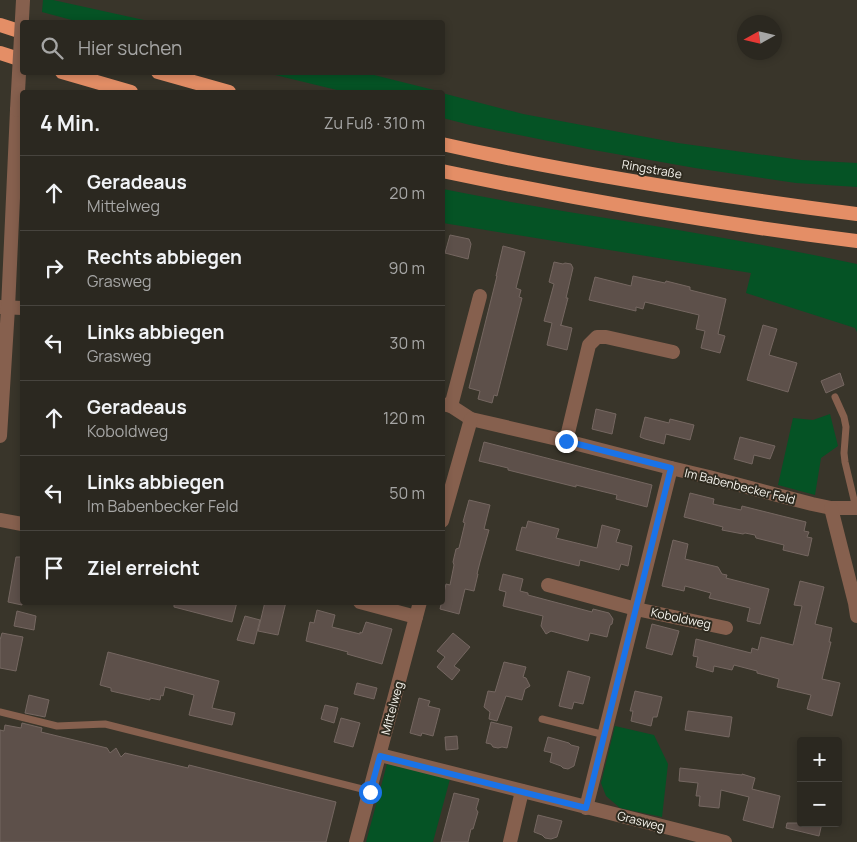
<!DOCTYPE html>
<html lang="de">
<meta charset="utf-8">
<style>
:root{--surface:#2b2820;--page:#333029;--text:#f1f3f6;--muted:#a6a6a5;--line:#47443e}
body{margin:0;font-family:Manrope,sans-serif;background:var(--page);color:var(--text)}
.controls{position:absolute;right:15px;bottom:15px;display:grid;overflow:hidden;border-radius:5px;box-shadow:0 2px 8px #0003}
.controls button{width:45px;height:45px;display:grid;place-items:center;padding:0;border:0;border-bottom:1px solid var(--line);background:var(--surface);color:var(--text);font:25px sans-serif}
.compass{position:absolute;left:737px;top:15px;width:45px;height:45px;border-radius:50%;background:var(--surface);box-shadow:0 2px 8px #0003;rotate:262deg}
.stop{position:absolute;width:15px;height:15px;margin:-11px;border:4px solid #1a73e8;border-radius:50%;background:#fff}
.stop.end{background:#1a73e8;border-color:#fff;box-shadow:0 1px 5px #0008}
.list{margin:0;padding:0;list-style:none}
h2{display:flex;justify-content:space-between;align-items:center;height:65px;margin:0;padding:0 20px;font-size:21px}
h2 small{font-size:16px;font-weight:400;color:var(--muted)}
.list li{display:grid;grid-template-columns:32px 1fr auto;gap:15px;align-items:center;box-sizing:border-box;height:75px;padding:0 20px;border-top:1px solid var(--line)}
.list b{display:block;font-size:19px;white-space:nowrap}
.list p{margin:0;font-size:16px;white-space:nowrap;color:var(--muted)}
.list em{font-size:16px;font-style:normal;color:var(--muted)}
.icon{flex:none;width:28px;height:28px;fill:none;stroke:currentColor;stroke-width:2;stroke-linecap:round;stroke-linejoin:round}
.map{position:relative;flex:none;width:857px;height:842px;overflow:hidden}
.search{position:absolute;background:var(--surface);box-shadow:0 2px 8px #0003;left:20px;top:20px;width:425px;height:55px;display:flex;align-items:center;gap:12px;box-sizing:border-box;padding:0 18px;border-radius:5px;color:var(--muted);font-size:19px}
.panel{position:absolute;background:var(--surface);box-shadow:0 2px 8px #0003;left:20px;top:90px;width:425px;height:515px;border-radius:5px}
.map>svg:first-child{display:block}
.green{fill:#055325}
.building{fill:#5d504a;stroke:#756761}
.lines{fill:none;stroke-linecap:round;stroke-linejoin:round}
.service{stroke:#86604e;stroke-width:7}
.minor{stroke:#86604e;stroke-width:14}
.trunk{stroke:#e48e66;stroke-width:14}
.minor-bridge{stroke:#86604e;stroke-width:14}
.route{stroke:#1a73e8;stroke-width:6}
.labels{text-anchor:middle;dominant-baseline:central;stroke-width:4;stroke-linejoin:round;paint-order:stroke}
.street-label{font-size:12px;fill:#f7f5ee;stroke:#2f2b20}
</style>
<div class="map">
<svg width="857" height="842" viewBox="0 0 857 842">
<rect width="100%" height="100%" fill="#39352a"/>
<g class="green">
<polygon points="43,0 53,0 153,22 79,22 42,12"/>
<polygon points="267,73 366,73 442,92 345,92"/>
<polygon points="442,93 523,114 678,143 801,160 857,163 857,187 796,183 695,168 588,149 470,125 443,118"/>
<path d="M443,189C501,201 559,210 618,220C698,233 778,247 857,264V332L855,328L746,293L751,273L443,223Z"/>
<polygon points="830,414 838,446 821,458 815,495 778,485 793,418 813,420"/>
<polygon points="615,726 654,735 668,764 662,817 620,808 606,796 601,783"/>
<polygon points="387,764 450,779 433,842 366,842"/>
</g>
<g class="building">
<polygon points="450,235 469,239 471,244 468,259 445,253"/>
<polygon points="503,246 525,252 516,288 521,290 519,297 522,298 497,396 494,395 492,403 478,399 480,391 469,388 497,276 496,276"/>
<polygon points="554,262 563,264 565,263 571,264 573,268 566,298 568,298 561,325 560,325 572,328 567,350 547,345 552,323 544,321 554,284 549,282"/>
<polygon points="633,276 665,283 666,281 690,287 690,290 726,299 718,334 725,336 720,353 701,348 705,331 696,329 699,315 645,302 643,309 636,307 636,311 589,300 595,277 631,286"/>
<polygon points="763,325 777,329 769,355 797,363 788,392 747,380"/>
<polygon points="840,373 844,385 826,393 821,381"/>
<polygon points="596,409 616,414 612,434 592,429"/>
<polygon points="645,417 669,423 670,419 694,425 690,440 666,434 664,444 645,439 640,437"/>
<polygon points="740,437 775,446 770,459 754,455 752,464 734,459"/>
<polygon points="484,442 652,485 647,507 616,499 617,495 576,485 576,487 508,470 508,468 479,461"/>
<polygon points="690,493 714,499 713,504 741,510 742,506 806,522 804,531 809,532 807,537 812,538 808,556 783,550 784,545 756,538 755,535 745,533 743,534 722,530 723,527 684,517"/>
<polygon points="469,500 490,505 484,529 489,530 480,562 477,574 478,574 474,591 465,589 459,614 440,609 446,584 450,585 454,565 453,562 456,549 459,548 465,523 463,522"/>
<polygon points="528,521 559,529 556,538 597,548 602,525 620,530 616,542 632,546 628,566 621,564 619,570 580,560 579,566 516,550 522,527 526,528"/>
<polygon points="673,540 688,544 685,559 718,567 722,574 727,575 726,578 769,589 760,624 747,621 750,608 709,598 711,593 685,586 684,591 662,586"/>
<polygon points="16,557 22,557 22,605 8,602"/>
<polygon points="503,574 523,579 520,591 528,593 528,595 592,612 593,609 609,613 613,619 612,624 610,625 607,637 590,633 588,641 551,631 546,634 541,626 543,616 503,606 506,592 499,590"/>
<polygon points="800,581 824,587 815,624 832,628 829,642 831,642 822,679 840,683 832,716 807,709 811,695 777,687 779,679 757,673 757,671 734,665 732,670 714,666 713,672 696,667 698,657 693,656 696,639 751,653 752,648 758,650 761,637 793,645 802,606 794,605"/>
<polygon points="174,602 237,602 232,622 174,607"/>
<polygon points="265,602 286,602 278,635 258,631"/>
<polygon points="317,610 335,615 332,627 360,634 360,632 362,633 366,622 392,629 382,664 347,654 348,652 306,641 310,622 314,623"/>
<polygon points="17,611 36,616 34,630 14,626"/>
<polygon points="245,616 260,620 254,644 237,640"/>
<polygon points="652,624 679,631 672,655 646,648"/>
<polygon points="2,633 23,637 16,671 0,668 0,640"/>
<polygon points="453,633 470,647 454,666 460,670 452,680 437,667 445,657 437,651"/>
<polygon points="108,652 219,681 212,708 235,713 232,725 189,715 194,695 165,687 163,696 161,695 160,700 150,698 150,700 111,691 111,688 100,685"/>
<polygon points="504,662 526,667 523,677 526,678 530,686 525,689 522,700 506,696 497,721 489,719 490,712 484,707 488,691 495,692"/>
<polygon points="568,671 590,677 583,704 574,702 572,709 559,706"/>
<polygon points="357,683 377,688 374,699 354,694"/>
<polygon points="635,691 662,697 657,717 653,717 651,726 631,721 633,711 630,711"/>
<polygon points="29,695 49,700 45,717 25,713"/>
<polygon points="419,698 430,701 428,706 440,709 433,736 422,733 421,736 410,733"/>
<polygon points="325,705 338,708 334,723 321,719"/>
<polygon points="688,711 732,717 729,737 685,730"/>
<polygon points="341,718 360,723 353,747 334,742"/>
<polygon points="491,722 512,727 507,748 502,747 498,748 493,747 491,744 486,743"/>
<polygon points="22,723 42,728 41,732 107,748 110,753 116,748 121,757 125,753 188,768 189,765 336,802 326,842 0,842 0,730 4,731 5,725 21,728"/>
<polygon points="457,736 458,749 446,750 445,737"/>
<polygon points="548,737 569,743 571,745 579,747 574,766 568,769 563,768 561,766 550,762 552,753 544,751"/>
<polygon points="680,768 742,775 742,774 755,778 752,789 780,796 773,828 743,820 749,797 721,790 719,808 699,806 700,796 696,796 698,783 679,781"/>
<polygon points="454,793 479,799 476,809 478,812 473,829 471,829 468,842 441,842"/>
<polygon points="538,815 562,821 557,837 551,839 545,838 542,835 534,832"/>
<polygon points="787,823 822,823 819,836 786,828"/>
</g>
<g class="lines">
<g class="service">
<polyline points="835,397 844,417 846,427 844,453 845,462 856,508"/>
<polyline points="0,712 57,726 105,724 370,791"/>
<polyline points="542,719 605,735"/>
</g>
<g class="minor">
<polyline points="0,307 22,308"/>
<polyline points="442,404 451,406 471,419 566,441 671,468 709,477 812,504 831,508 857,508"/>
<polyline points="451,406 480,296"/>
<polyline points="0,436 8,308 17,110"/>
<polyline points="566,441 589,345 597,337 606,337 673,352"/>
<polyline points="831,508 855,603 857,616"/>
<polyline points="0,520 22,524"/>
<polyline points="442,521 471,419"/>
<polyline points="548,585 636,609 726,628"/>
<polyline points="360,602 416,617"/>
<polyline points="380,755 725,842"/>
<polyline points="586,808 671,468"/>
<polyline points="356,842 420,602"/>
<polyline points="510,842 522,791"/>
</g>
<g class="trunk">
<polyline points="0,25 22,32"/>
<polyline points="0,53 22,60"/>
<polyline points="62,72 131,92"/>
<polyline points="158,72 229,92"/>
<path d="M442,144C579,175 718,196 857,214"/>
<path d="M442,171C580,200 718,224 857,241"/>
</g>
<polyline class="minor-bridge" points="17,110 23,0"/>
</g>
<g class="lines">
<polyline class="route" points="370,792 380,756 586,808 671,468 566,441"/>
</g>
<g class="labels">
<g class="street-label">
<text transform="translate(652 169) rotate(10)">Ringstraße</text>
<text transform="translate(740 486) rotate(14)">Im Babenbecker Feld</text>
<text transform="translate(681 618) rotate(12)">Koboldweg</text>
<text transform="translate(392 708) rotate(-75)">Mittelweg</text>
<text transform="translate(641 821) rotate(14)">Grasweg</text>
</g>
</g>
</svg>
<div class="controls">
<button>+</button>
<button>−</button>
</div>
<svg class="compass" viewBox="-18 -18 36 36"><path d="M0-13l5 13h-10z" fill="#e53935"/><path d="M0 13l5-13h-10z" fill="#a6a6a5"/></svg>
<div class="stop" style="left:370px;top:792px"></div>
<div class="stop end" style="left:566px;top:441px"></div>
<div class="search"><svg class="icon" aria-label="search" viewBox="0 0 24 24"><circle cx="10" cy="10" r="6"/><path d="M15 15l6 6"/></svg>Hier suchen</div>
<section class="panel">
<h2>4 Min.<small>Zu Fuß · 310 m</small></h2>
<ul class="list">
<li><svg class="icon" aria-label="ahead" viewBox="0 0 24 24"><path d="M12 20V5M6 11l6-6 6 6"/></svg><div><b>Geradeaus</b><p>Mittelweg</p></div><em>20 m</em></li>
<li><svg class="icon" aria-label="right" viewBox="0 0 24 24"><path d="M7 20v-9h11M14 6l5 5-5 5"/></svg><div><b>Rechts abbiegen</b><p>Grasweg</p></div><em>90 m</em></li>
<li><svg class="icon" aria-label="left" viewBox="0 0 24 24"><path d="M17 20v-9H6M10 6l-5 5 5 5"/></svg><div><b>Links abbiegen</b><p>Grasweg</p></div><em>30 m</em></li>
<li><svg class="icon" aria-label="ahead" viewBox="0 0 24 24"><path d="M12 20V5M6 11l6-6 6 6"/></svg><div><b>Geradeaus</b><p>Koboldweg</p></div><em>120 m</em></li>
<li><svg class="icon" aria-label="left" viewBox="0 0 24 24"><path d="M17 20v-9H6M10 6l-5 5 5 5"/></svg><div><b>Links abbiegen</b><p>Im Babenbecker Feld</p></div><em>50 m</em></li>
<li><svg class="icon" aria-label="arrive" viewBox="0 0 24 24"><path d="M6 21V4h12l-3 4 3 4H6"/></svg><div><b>Ziel erreicht</b></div></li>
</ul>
</section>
</div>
